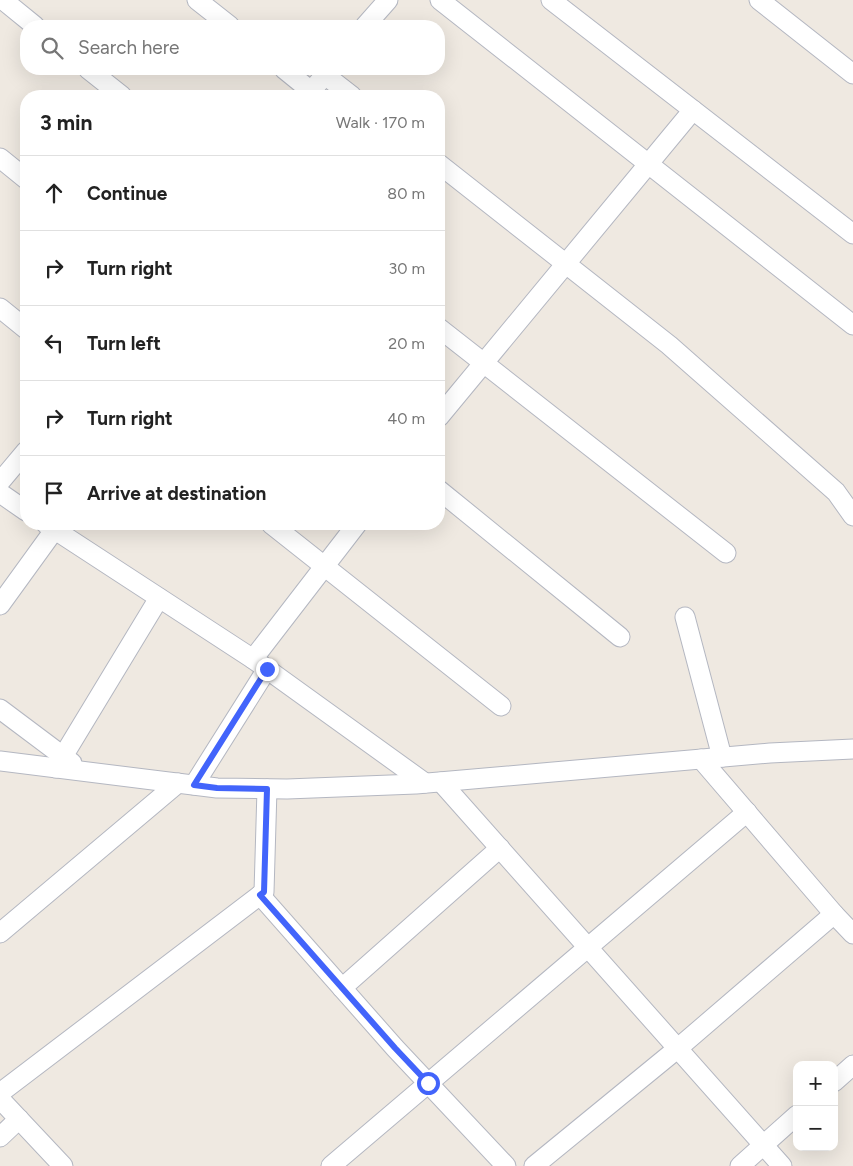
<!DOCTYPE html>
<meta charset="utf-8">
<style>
:root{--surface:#fff;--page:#f6f6f6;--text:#222;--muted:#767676;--line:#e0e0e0}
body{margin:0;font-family:Figtree,sans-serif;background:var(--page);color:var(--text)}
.controls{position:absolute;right:15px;bottom:15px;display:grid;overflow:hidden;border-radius:10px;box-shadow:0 5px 20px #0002}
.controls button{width:45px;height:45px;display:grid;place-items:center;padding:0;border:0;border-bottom:1px solid var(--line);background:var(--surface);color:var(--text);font:25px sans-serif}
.stop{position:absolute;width:15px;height:15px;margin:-11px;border:4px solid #4264fb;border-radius:50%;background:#fff}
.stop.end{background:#4264fb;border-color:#fff;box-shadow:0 1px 5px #0008}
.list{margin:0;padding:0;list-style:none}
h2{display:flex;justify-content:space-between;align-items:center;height:65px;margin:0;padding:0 20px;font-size:21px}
h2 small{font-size:16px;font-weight:400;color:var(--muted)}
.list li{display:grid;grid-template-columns:32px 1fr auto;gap:15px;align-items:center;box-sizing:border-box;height:75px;padding:0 20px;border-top:1px solid var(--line)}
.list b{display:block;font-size:19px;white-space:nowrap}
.list em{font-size:16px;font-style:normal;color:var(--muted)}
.icon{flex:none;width:28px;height:28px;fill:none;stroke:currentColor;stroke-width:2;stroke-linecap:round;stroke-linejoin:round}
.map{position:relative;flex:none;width:853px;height:1166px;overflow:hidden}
.search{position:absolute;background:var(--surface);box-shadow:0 5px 20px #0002;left:20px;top:20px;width:425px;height:55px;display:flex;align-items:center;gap:12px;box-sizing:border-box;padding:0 18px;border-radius:20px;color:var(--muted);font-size:19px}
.panel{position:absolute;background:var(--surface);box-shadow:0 5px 20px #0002;left:20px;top:90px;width:425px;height:440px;border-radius:20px}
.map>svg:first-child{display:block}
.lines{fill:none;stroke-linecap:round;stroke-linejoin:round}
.street-casing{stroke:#b4b7c1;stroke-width:21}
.street{stroke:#fff;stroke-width:19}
.route{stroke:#4264fb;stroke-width:6}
</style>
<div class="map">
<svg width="853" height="1166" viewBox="0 0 853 1166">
<rect width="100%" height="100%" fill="#efe9e1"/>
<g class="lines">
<defs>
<g id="street">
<polyline points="3,0 35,26"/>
<polyline points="197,0 230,26"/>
<polyline points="440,0 853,325"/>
<polyline points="551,0 853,234"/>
<polyline points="759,0 853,74"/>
<polyline points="365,26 388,0"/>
<polyline points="88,69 122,96"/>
<polyline points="284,69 311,91"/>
<polyline points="325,75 352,96"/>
<polyline points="307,96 330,69"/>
<polyline points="0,158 26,179"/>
<polyline points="439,164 669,345 836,492 853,516"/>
<polyline points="0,308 26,329"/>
<polyline points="439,328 726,553"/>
<polyline points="439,417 693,110"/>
<polyline points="0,482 26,451"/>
<polyline points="439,490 620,637"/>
<polyline points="0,493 26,511"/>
<polyline points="46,524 253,659 425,783"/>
<polyline points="271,524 501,706"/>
<polyline points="0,605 55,529"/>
<polyline points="685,617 722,757"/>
<polyline points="253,659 357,524"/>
<polyline points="0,709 72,763"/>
<polyline points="701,759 834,914 853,934"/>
<polyline points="0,761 217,788 287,789 416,784 770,753 853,749"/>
<polyline points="56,768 159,598"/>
<polyline points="441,782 782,1166"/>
<polyline points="194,785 267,669"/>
<polyline points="260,895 395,1048 506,1166"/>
<polyline points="0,933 178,783"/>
<polyline points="342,988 500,848"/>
<polyline points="834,1082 853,1065"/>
<polyline points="0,1093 264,892 267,789"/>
<polyline points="0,1099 63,1166"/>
<polyline points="0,1137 19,1119"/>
<polyline points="331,1166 747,812"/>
<polyline points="534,1166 677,1049 834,914"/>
<polyline points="740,1166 797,1115"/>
</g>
</defs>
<use href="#street" class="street-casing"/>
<use href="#street" class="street"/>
</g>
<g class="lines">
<polyline class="route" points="267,669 194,785 217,788 267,789 264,892 260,895 395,1048 428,1083"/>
</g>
</svg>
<div class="controls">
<button>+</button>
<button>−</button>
</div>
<div class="stop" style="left:428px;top:1083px"></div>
<div class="stop end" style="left:267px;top:669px"></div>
<div class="search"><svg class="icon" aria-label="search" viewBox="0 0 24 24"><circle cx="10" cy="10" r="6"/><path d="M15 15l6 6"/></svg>Search here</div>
<section class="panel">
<h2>3 min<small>Walk · 170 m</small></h2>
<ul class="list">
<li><svg class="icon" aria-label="ahead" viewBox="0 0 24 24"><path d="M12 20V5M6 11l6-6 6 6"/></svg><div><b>Continue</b></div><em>80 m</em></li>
<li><svg class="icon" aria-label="right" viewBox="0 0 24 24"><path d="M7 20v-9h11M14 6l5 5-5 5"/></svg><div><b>Turn right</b></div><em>30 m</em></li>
<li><svg class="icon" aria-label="left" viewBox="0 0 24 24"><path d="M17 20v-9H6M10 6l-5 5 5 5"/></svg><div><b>Turn left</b></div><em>20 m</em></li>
<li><svg class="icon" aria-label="right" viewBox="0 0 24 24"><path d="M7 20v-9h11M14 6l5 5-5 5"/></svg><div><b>Turn right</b></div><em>40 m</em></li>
<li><svg class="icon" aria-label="arrive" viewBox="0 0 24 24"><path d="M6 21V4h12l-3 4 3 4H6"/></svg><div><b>Arrive at destination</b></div></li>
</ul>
</section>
</div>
